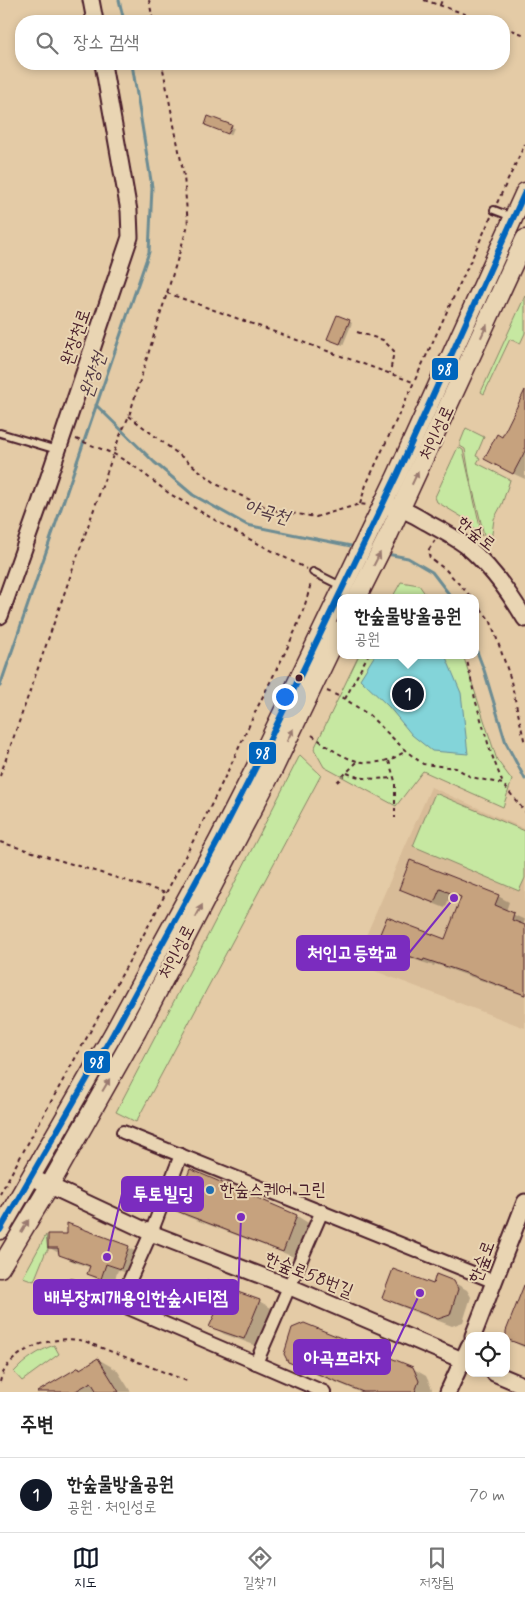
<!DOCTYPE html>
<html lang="ko">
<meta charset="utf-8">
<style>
:root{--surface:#fff;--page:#f6f6f6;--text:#222;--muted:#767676;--line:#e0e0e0;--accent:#111827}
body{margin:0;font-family:Mynerve,"Poor Story",sans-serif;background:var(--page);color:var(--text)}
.controls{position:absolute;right:15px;bottom:15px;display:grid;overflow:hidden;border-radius:10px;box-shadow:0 2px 8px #0003}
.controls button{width:45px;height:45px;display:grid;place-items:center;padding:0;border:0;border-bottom:1px solid var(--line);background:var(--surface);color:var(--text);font:25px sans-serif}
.you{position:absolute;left:284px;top:696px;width:18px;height:18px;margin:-12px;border:4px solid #fff;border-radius:50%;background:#1a73e8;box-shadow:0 0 0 8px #1a73e833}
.badge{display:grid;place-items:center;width:32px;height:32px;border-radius:50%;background:var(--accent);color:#fff;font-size:16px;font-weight:700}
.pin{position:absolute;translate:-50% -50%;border:2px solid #fff;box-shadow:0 1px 5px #0006}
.popup{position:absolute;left:337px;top:594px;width:142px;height:65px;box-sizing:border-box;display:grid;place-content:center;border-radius:10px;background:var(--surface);filter:drop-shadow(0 1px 4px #0005);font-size:16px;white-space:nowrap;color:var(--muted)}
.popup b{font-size:19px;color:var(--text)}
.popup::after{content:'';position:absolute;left:50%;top:100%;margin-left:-10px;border:10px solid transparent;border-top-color:var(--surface)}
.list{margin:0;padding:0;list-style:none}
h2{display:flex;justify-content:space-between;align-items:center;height:65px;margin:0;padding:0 20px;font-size:21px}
h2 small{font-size:16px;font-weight:400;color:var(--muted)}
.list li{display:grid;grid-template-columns:32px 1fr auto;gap:15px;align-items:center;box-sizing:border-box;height:75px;padding:0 20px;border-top:1px solid var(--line)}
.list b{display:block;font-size:19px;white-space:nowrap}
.list p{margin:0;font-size:16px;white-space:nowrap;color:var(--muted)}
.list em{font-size:16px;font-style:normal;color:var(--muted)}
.icon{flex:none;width:28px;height:28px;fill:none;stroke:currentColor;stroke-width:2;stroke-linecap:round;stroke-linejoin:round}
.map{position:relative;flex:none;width:525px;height:1392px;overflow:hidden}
.search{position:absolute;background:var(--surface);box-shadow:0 2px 8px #0003;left:15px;right:15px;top:15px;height:55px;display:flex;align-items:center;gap:12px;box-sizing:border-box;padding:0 18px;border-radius:20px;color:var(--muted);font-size:19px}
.sheet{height:140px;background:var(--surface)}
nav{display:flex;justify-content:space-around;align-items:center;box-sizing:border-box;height:70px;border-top:1px solid var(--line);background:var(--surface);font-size:14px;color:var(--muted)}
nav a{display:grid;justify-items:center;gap:2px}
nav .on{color:var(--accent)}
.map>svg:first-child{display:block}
.built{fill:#d8bc98}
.green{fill:#c6e8a1;stroke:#888466}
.water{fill:#83d4d9;stroke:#6c8c93}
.shadow{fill:#0003}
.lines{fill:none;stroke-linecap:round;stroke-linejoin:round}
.stream{stroke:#6c8c93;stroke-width:3}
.building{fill:#c6a27e;stroke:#4a1f2b}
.service-casing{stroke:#4a1f2b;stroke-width:10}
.minor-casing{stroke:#4a1f2b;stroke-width:16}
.tertiary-casing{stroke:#4a1f2b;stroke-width:19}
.secondary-casing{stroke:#4a1f2b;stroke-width:21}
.path{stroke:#4a1f2b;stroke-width:2;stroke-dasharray:4 4;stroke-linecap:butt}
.service{stroke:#e9d5b3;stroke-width:6}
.minor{stroke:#e9d5b3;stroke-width:12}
.tertiary{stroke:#e9d5b3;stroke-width:15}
.secondary{stroke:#e9d5b3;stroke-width:18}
.bus-1-casing{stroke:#e9d5b3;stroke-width:10}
.bus-1{stroke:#0065bd;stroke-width:6}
.oneway{fill:#9a7a6f}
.bus-dot{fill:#4a1f2b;stroke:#e9d5b3;stroke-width:2}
.poi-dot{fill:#1f6fb2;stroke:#e9d5b3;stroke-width:2}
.labels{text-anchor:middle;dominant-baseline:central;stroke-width:4;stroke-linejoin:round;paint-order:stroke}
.street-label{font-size:18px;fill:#4a1f2b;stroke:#e9d5b3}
.poi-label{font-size:18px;fill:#4a1f2b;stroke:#e9d5b3;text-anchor:start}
.water-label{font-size:19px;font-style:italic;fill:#533a45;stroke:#e9d5b3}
.leader{fill:none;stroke:#7b2cbf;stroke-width:2}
.callout-dot{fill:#7b2cbf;stroke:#e9d5b3;stroke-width:2}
.callout{fill:#7b2cbf;stroke:#7b2cbf;stroke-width:2}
.callout-label{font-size:19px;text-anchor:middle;font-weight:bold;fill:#fff}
.line-badge{stroke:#e9d5b3;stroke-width:2}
.badge-label{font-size:14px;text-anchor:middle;font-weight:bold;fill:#fff}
</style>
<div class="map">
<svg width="525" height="1392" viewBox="0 0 525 1392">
<rect width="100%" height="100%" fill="#e4cba6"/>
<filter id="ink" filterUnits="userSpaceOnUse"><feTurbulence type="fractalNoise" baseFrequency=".02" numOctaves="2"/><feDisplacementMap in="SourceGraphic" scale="10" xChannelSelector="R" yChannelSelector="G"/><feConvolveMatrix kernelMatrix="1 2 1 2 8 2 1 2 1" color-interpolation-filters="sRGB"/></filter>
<g filter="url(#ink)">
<polygon class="built" points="431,787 525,829 525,1028 354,963"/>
<g class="green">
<polygon points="525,296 525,333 520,344 510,339 484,394 481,392"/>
<polygon points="466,428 484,437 476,456 480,458 477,463 510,480 502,504 494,519 491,541 485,539 469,474 465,449 460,446 460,443"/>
<polygon points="458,447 463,450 482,536 462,517 437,502 435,497"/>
<polygon points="401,582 419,585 428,598 392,598"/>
<polygon points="359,655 463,655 497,760 512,780 503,807 423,771 396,806 324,767 314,749"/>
<polygon points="300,755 321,775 136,1122 116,1112 186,978"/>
<polygon points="435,793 525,831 525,878 519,891 413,846"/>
<polygon points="46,1235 48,1251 46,1251 34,1281 23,1277"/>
<path d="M54,1345L59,1354L22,1381L14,1372C25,1360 38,1351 54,1345Z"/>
</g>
<polygon class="water" points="375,655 445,655 461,693 468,754 432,751 412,735 389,707 360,679"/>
<g class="shadow">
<polygon points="209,126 231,126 234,128 231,135"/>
<polygon points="349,321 352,323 343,345 331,340"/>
<polygon points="525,393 525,479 499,467"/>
<polygon points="411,862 498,896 509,902 506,911 525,920 523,925 525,926 525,996 435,964 434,966 401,955 379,941 445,941 462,898 451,894 445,908 412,895 401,889"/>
<polygon points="175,1210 297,1216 310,1224 297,1258 188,1217"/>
<polygon points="68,1225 129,1248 140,1254 133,1275 118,1270 113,1285 100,1280 88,1274 91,1268 72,1261 50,1248 68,1236"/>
<polygon points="453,1282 467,1290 471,1297 463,1322 452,1326 397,1305 384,1297"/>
<polygon points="208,1283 259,1301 273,1309 257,1346 224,1334 211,1326 216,1315 200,1306"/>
<polygon points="525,1287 525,1348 506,1338 506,1336"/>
<polygon points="98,1359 117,1370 131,1392 39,1392 79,1368 81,1369"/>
<polygon points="289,1361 412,1368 426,1376 432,1389 431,1392 360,1392 303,1369"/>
</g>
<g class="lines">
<g class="stream">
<polyline points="119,0 124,21"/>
<polyline points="96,405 154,462 193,495 247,525 356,547"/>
<polyline points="387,554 408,558 432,572 452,598"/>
<polyline points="476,649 484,670 506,743 525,779"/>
<polyline points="0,686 149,252 152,187 132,64"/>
</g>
</g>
<g class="building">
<polygon points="208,116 232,125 228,134 205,125"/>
<polygon points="337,315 350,320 340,344 327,339"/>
<polygon points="525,390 525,451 513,474 484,459 497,434 502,437"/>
<polygon points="410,860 499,895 495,905 514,913 512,920 525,925 525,995 466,973 424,959 423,961 389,949 389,946 377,941 387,917 445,939 461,897 440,889 434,903 399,889"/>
<polygon points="190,1169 297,1215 283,1252 174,1210"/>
<polygon points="67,1223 129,1246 121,1269 106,1264 101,1279 87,1274 90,1266 59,1255 58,1248 48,1248 48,1234 67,1234"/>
<polygon points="393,1269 433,1284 436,1274 454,1281 458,1289 450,1315 438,1319 382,1298"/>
<polygon points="207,1281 260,1300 244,1339 209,1327 215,1314 198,1306"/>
<polygon points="524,1285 525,1285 525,1346 506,1339 506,1331"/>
<polygon points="304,1323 413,1367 419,1381 415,1392 363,1392 288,1362 284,1354 292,1328"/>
<polygon points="98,1358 119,1392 97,1392 91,1382 74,1392 37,1392 79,1367 80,1369"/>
</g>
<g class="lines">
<defs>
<g id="service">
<polyline points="494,210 512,217"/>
<polyline points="0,433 57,450"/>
<polyline points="313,572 341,586"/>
</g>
<g id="minor">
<polyline points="123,1132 495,1282"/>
<polyline points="71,1286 119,1304 324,1392"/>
<polyline points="119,1304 151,1233 181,1155"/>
<polyline points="256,1363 322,1211"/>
</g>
<g id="tertiary">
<polyline points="91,0 95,21"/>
<path d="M391,507C404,509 414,515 426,522C439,529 453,536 465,545C490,565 509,592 525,619"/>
<polyline points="0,616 40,503 130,237 129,211 103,64"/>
<polyline points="31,1177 151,1233 288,1286 469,1363"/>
<polyline points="473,1336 525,1202"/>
<polyline points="494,1373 525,1386"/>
<polyline points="448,1392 469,1346"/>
</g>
<g id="secondary">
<polyline points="357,598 387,538 525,239"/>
<polyline points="0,1230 113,1034 218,841 264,751 396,477 525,192"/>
<polyline points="0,1268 50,1185 137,1031 273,770 340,630"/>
</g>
</defs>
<use href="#service" class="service-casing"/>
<use href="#minor" class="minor-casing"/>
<use href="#tertiary" class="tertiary-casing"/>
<use href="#secondary" class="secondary-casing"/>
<g class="path">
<polyline points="149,0 153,21"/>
<polyline points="424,0 486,21"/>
<polyline points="440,5 442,0"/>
<polyline points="504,27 525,35"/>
<polyline points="497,203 525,144"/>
<polyline points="167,293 413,382"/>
<polyline points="357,332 383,340 394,351 390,373"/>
<polyline points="129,416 218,485 272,510 316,517 360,504 368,505"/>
<polyline points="76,439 114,454 135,467 170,494 232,530 307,569"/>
<polyline points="360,504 366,485 491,217"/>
<polyline points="435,540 428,551 430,558 446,570 472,598"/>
<polyline points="402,598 409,595 413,598"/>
<polyline points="476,602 491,622 510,677 525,744"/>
<polyline points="466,655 475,699 490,750 503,784"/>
<polyline points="327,691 345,699 369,715 406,751 423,764 456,768 471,777 503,784 525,812"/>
<polyline points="345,699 368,655"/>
<path d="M312,735C336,753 356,769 388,760C394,759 400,754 406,751"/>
<polyline points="389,761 395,781 395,818"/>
<path d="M347,773C362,780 377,779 394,778"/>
<polyline points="0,776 119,438 129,416 188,225 184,176 162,64"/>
<polyline points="337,782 358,761"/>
<polyline points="0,842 166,893"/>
<path d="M0,1194C86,1036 179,881 253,717C273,673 301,630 311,582"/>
<path d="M0,1382C7,1349 55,1334 84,1341L187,1381"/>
</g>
<use href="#service" class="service"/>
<use href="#minor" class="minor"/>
<use href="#tertiary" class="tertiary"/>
<use href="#secondary" class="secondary"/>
<defs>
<polyline id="bus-1" points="0,1230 113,1034 218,841 264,751 396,477 525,192"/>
</defs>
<use href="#bus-1" class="bus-1-casing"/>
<use href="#bus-1" class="bus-1"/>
</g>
<defs><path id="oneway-solid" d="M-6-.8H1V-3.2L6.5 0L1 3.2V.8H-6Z" transform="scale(1.25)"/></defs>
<g class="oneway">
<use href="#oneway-solid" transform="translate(484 331) rotate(-65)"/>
<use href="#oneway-solid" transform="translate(415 478) rotate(-65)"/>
<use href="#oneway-solid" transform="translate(377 559) rotate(-63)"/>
<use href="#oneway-solid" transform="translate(290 735) rotate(-64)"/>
<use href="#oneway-solid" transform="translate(199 911) rotate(-62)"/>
<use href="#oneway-solid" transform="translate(106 1085) rotate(-60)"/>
<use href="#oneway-solid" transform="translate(25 1226) rotate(-59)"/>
</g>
</g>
<circle class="bus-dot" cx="299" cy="678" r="4.5"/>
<circle class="poi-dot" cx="210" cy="1190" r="5"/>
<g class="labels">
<g class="street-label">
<text transform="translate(76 337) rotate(-71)">완장천로</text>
<text transform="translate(437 433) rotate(-65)">처인성로</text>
<text transform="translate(476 534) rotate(38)">한숲로</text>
<text transform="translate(177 952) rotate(-63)">처인성로</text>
<text transform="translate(482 1262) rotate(-69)">한숲로</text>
<text transform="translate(309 1275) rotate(22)">한숲로58번길</text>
</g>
<g class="poi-label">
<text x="220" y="1190">한숲스퀘어 그린</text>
</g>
<g class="water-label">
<text transform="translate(93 375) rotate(-71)">완장천</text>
<text transform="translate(267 512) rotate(16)">아곡천</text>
</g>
</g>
<path class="leader" d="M454 898L409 953M107 1257L122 1194M241 1217L238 1297M420 1293L390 1357"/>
<g class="callout-dot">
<circle cx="454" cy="898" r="5"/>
<circle cx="107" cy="1257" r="5"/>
<circle cx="241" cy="1217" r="5"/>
<circle cx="420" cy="1293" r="5"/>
</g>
<g class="callout">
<rect x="297" y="936" width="112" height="34" rx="5"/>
<rect x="122" y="1177" width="81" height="34" rx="5"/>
<rect x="34" y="1280" width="204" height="34" rx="5"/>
<rect x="294" y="1340" width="96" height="34" rx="5"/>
</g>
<g class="callout-label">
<text x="353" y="959">처인고등학교</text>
<text x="163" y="1200">투토빌딩</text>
<text x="136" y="1304">배부장찌개용인한숲시티점</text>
<text x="342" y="1364">아곡프라자</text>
</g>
<g class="line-badge">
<rect x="431" y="357" width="28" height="24" rx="5" fill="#0065bd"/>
<rect x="248" y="741" width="29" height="24" rx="5" fill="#0065bd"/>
<rect x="83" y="1050" width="28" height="24" rx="5" fill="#0065bd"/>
</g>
<g class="badge-label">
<text x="445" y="374">98</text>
<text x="263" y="758">98</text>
<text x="97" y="1067">98</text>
</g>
</svg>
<div class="controls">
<button><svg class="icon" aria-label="locate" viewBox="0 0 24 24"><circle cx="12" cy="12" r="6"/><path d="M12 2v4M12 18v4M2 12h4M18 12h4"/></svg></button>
</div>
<div class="you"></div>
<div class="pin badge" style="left:408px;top:694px">1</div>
<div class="popup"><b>한숲물방울공원</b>공원</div>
<div class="search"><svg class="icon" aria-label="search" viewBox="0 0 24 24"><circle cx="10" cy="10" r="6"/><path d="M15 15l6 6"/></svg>장소 검색</div>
</div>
<section class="sheet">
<h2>주변<small></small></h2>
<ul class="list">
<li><span class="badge">1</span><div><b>한숲물방울공원</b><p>공원 · 처인성로</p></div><em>70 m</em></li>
</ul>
</section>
<nav>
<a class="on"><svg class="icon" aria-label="map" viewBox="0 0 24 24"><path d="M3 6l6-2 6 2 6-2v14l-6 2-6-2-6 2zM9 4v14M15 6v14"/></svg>지도</a>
<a><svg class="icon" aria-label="directions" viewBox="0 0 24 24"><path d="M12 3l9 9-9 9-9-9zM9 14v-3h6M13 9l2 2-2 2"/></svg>길찾기</a>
<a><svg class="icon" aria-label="saved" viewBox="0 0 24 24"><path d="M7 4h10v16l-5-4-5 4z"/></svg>저장됨</a>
</nav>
